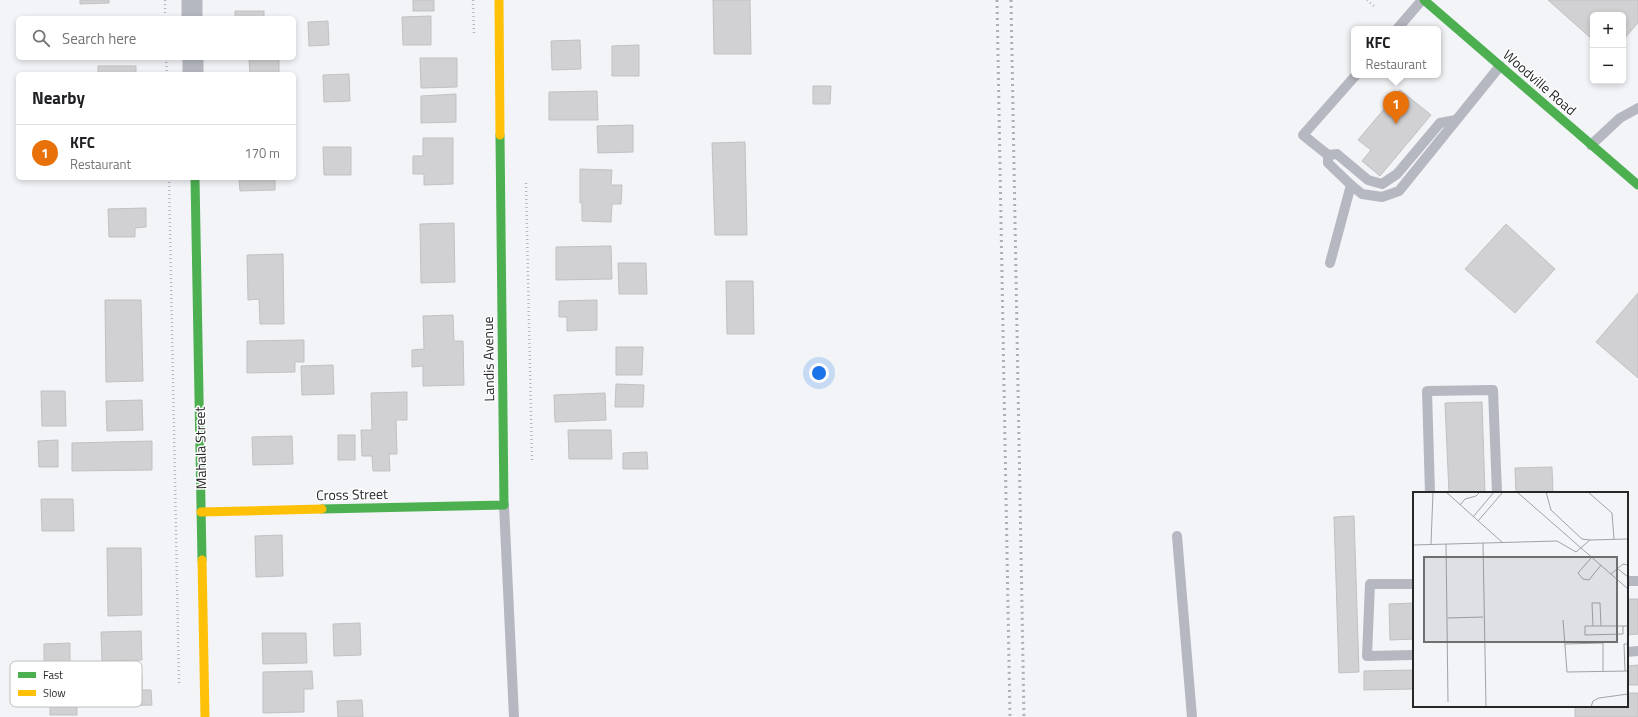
<!DOCTYPE html>
<meta charset="utf-8">
<style>
:root{--surface:#fff;--page:#f6f6f6;--text:#202124;--muted:#757577;--line:#e0e0e0;--accent:#6d6f71}
body{margin:0;font-family:"Titillium Web",sans-serif;background:var(--page);color:var(--text)}
.controls{position:absolute;right:12px;top:12px;display:grid;overflow:hidden;border-radius:6px;box-shadow:0 2px 6px #0003}
.controls button{width:36px;height:36px;display:grid;place-items:center;padding:0;border:0;border-bottom:1px solid var(--line);background:var(--surface);color:var(--text);font:20px sans-serif}
.you{position:absolute;left:819px;top:373px;width:14px;height:14px;margin:-10px;border:3px solid #fff;border-radius:50%;background:#1a73e8;box-shadow:0 0 0 6px #1a73e833}
.badge{display:grid;place-items:center;width:26px;height:26px;border-radius:50%;background:var(--accent);color:#fff;font-size:13px;font-weight:700}
.pin{position:absolute;translate:-50% -33px;filter:drop-shadow(0 1px 2px #0008)}
.pin::after{content:'';position:absolute;top:21px;width:14px;height:12px;background:inherit;clip-path:polygon(0 0,100% 0,50% 100%)}
.popup{position:absolute;left:1351px;top:26px;width:90px;height:52px;box-sizing:border-box;display:grid;place-content:center;border-radius:6px;background:var(--surface);filter:drop-shadow(0 1px 3px #0005);font-size:13px;white-space:nowrap;color:var(--muted)}
.popup b{font-size:15px;color:var(--text)}
.popup::after{content:'';position:absolute;left:50%;top:100%;margin-left:-8px;border:8px solid transparent;border-top-color:var(--surface)}
.list{margin:0;padding:0;list-style:none}
h2{display:flex;justify-content:space-between;align-items:center;height:52px;margin:0;padding:0 16px;font-size:17px}
h2 small{font-size:13px;font-weight:400;color:var(--muted)}
.list li{display:grid;grid-template-columns:26px 1fr auto;gap:12px;align-items:center;box-sizing:border-box;height:56px;padding:0 16px;border-top:1px solid var(--line)}
.list b{display:block;font-size:15px;white-space:nowrap}
.list p{margin:0;font-size:13px;white-space:nowrap;color:var(--muted)}
.list em{font-size:13px;font-style:normal;color:var(--muted)}
.icon{flex:none;width:22px;height:22px;fill:none;stroke:currentColor;stroke-width:2;stroke-linecap:round;stroke-linejoin:round}
.map{position:relative;flex:none;width:1638px;height:717px;overflow:hidden}
.search{position:absolute;background:var(--surface);box-shadow:0 2px 6px #0003;left:16px;top:16px;width:280px;height:44px;display:flex;align-items:center;gap:10px;box-sizing:border-box;padding:0 14px;border-radius:6px;color:var(--muted);font-size:15px}
.panel{position:absolute;background:var(--surface);box-shadow:0 2px 6px #0003;left:16px;top:72px;width:280px;height:108px;border-radius:6px}
.map>svg:first-child{display:block}
.building{fill:#d1d1d3;stroke:#c1c1c3}
.lines{fill:none;stroke-linecap:round;stroke-linejoin:round}
.path{stroke:#b6b8bf;stroke-width:2.5;stroke-dasharray:1 3;stroke-linecap:butt}
.lane{stroke:#b6b8c1;stroke-width:10}
.street{stroke:#b6b8c1;stroke-width:21}
.fast{stroke:#4caf50;stroke-width:9}
.slow{stroke:#ffc107;stroke-width:9}
.rail{stroke:#aeafb6;stroke-width:3;stroke-dasharray:2 4;stroke-linecap:butt}
.labels{text-anchor:middle;dominant-baseline:central;stroke-width:3;stroke-linejoin:round;paint-order:stroke}
.street-label{font-size:14px;fill:#262729;stroke:#fff}
.inset-road{fill:none;stroke:#a0a2a5;stroke-width:1}
.view{fill:#6d6f71;fill-opacity:0.15;stroke:#6d6f71;stroke-width:2}
.inset-edge{fill:none;stroke:#262729;stroke-width:2}
.key{fill:#fff;stroke:#bebebf;stroke-width:1}
.key-label{font-size:11px;fill:#262729}
</style>
<div class="map">
<svg width="1638" height="717" viewBox="0 0 1638 717">
<rect width="100%" height="100%" fill="#f2f4f7"/>
<g class="building">
<polygon points="80,0 109,0 109,3 80,4"/>
<rect x="413" y="0" width="21" height="11"/>
<polygon points="713,0 750,0 751,54 714,54"/>
<polygon points="1548,0 1638,0 1638,23 1623,40 1623,15 1593,15 1593,40"/>
<rect x="235" y="11" width="29" height="7"/>
<polygon points="431,16 431,45 403,45 402,17"/>
<polygon points="328,21 329,45 309,46 308,22"/>
<polygon points="580,40 581,69 552,70 551,41"/>
<polygon points="639,45 639,76 612,76 612,46"/>
<polygon points="420,58 457,58 457,87 421,88"/>
<polygon points="249,59 279,59 279,74 250,74"/>
<rect x="98" y="66" width="38" height="8"/>
<polygon points="349,74 350,101 324,102 323,75"/>
<polygon points="813,86 831,86 830,104 813,104"/>
<polygon points="1400,90 1431,115 1380,176 1362,161 1371,150 1358,140"/>
<polygon points="597,91 598,120 549,120 549,92"/>
<polygon points="456,94 456,122 421,123 421,96"/>
<polygon points="633,125 633,152 598,153 597,126"/>
<polygon points="423,138 453,138 453,184 424,185 424,174 413,174 413,156 423,156"/>
<polygon points="745,142 747,235 715,235 712,143"/>
<polygon points="323,147 351,147 351,175 324,175"/>
<polygon points="580,169 612,170 611,185 622,185 621,204 612,204 611,222 582,221 582,203 580,203"/>
<polygon points="239,178 275,178 275,190 240,191"/>
<polygon points="146,208 146,227 135,228 135,237 109,237 108,209"/>
<polygon points="454,223 455,282 421,283 420,224"/>
<polygon points="1506,224 1555,269 1515,313 1465,269"/>
<polygon points="611,246 612,279 556,280 556,247"/>
<polygon points="283,254 284,324 260,324 259,299 248,300 247,255"/>
<polygon points="618,263 646,263 647,294 619,294"/>
<polygon points="726,281 753,281 754,334 727,334"/>
<polygon points="1638,293 1638,378 1596,342"/>
<polygon points="105,300 141,300 143,381 106,382"/>
<polygon points="597,300 597,330 567,331 567,317 559,317 559,301"/>
<polygon points="453,315 454,341 463,341 464,385 423,386 423,366 412,367 412,350 424,349 423,316"/>
<polygon points="304,340 304,362 295,362 295,372 247,373 247,341"/>
<polygon points="616,347 643,347 642,375 616,375"/>
<polygon points="333,365 334,394 302,395 301,366"/>
<polygon points="616,384 644,385 643,407 615,407"/>
<polygon points="41,391 65,391 66,426 42,426"/>
<polygon points="407,392 407,420 396,420 397,454 389,454 390,471 373,471 372,456 362,456 361,430 372,430 371,393"/>
<polygon points="605,393 606,420 555,422 554,395"/>
<polygon points="142,400 143,430 107,431 106,401"/>
<polygon points="1482,402 1485,493 1449,493 1445,403"/>
<polygon points="568,430 611,430 612,459 569,459"/>
<rect x="338" y="435" width="17" height="25"/>
<polygon points="292,436 293,464 253,465 252,437"/>
<polygon points="58,440 58,467 39,467 38,441"/>
<polygon points="152,441 152,470 72,471 72,443"/>
<polygon points="647,452 648,469 623,469 623,453"/>
<polygon points="1552,467 1553,493 1516,493 1515,468"/>
<polygon points="41,499 73,499 74,531 42,531"/>
<polygon points="1354,516 1359,672 1339,673 1334,517"/>
<polygon points="282,535 283,576 256,577 255,536"/>
<polygon points="107,548 141,548 142,615 108,616"/>
<polygon points="1627,599 1638,599 1638,634 1627,635"/>
<polygon points="1414,603 1414,639 1390,640 1389,604"/>
<polygon points="360,623 361,655 334,656 333,624"/>
<polygon points="141,631 142,660 102,661 101,632"/>
<polygon points="262,633 306,633 307,663 263,664"/>
<polygon points="70,643 70,670 44,670 44,644"/>
<polygon points="1638,665 1638,685 1627,685 1627,666"/>
<polygon points="1414,670 1414,689 1364,690 1364,671"/>
<polygon points="312,671 313,689 304,689 304,712 263,713 263,672"/>
<polygon points="142,676 142,690 151,690 152,705 103,706 102,677"/>
<polygon points="77,688 77,715 50,715 50,689"/>
<polygon points="1627,693 1638,693 1638,717 1575,717 1575,706 1627,706"/>
<polygon points="362,700 363,717 338,717 337,701"/>
</g>
<g class="lines">
<g class="path">
<polyline points="165,0 165,18"/>
<polyline points="473,0 474,36"/>
<polyline points="1367,0 1374,6"/>
<polyline points="166,58 167,74"/>
<polyline points="169,178 179,683"/>
<polyline points="526,183 532,460"/>
</g>
<g class="lane">
<polyline points="1397,29 1422,0"/>
<polyline points="1356,75 1303,135 1328,155 1337,154 1368,180 1382,184 1397,174 1440,123 1456,120"/>
<polyline points="1591,145 1620,118 1638,108"/>
<polyline points="1328,155 1328,163 1351,185 1362,194 1382,197 1399,191 1500,66"/>
<polyline points="1330,263 1351,185"/>
<polyline points="1430,493 1427,391 1493,390 1497,493"/>
<polyline points="504,505 514,717"/>
<polyline points="1177,536 1192,717"/>
<polyline points="1627,581 1638,581"/>
<polyline points="1414,584 1370,584 1367,656 1414,655"/>
<polyline points="1627,652 1638,651"/>
</g>
<g class="street">
<polyline points="192,0 192,18"/>
<polyline points="193,58 193,74"/>
</g>
<g class="fast">
<polyline points="1424,0 1638,185"/>
<polyline points="195,178 202,560"/>
<polyline points="322,509 504,505 500,135"/>
</g>
<g class="slow">
<polyline points="499,0 500,135"/>
<polyline points="201,512 322,509"/>
<polyline points="202,560 205,717"/>
</g>
<g class="rail">
<polyline points="997,0 1010,717"/>
<polyline points="1011,0 1024,717"/>
</g>
</g>
<g class="labels">
<g class="street-label">
<text transform="translate(1540 82) rotate(41)">Woodville Road</text>
<text transform="translate(488 359) rotate(-91)">Landis Avenue</text>
<text transform="translate(200 448) rotate(-91)">Mahala Street</text>
<text transform="translate(352 494) rotate(-1)">Cross Street</text>
</g>
</g>
<g transform="translate(1413 492)">
<rect width="215" height="215" fill="#f2f4f7"/>
<path class="inset-road" d="M33,0L90,51M104,0L215,97M133,0L138,18L169,47L177,48M175,0L199,21L201,47M47,13L52,7L63,4L67,0M60,25L81,0M65,29L90,0M70,51L73,215M18,52L20,0M33,52L35,210M0,53L144,49L163,60L177,48L215,47M179,65L165,81L170,87L176,88L188,73M205,77L215,85M198,82L210,72L215,73M35,126L70,125M150,128L154,180L215,179M180,134L179,111H187L188,134M210,134V142L172,143V134H215M152,152L190,151V179M212,179L211,152H215M178,215L180,209L186,206L215,202"/>
<path class="view" d="M11,65H204V150H11Z"/>
<rect width="215" height="215" class="inset-edge"/>
</g>
<rect x="10" y="661" width="132" height="46" rx="6" class="key"/>
<rect x="18" y="672" width="18" height="6" fill="#4caf50"/>
<rect x="18" y="690" width="18" height="6" fill="#ffc107"/>
<g class="key-label">
<text x="43" y="679">Fast</text>
<text x="43" y="697">Slow</text>
</g>
</svg>
<div class="controls">
<button>+</button>
<button>−</button>
</div>
<div class="you"></div>
<div class="pin badge" style="left:1396px;top:124px;background:#e8710a">1</div>
<div class="popup"><b>KFC</b>Restaurant</div>
<div class="search"><svg class="icon" aria-label="search" viewBox="0 0 24 24"><circle cx="10" cy="10" r="6"/><path d="M15 15l6 6"/></svg>Search here</div>
<section class="panel">
<h2>Nearby<small></small></h2>
<ul class="list">
<li><span class="badge" style="background:#e8710a">1</span><div><b>KFC</b><p>Restaurant</p></div><em>170 m</em></li>
</ul>
</section>
</div>
